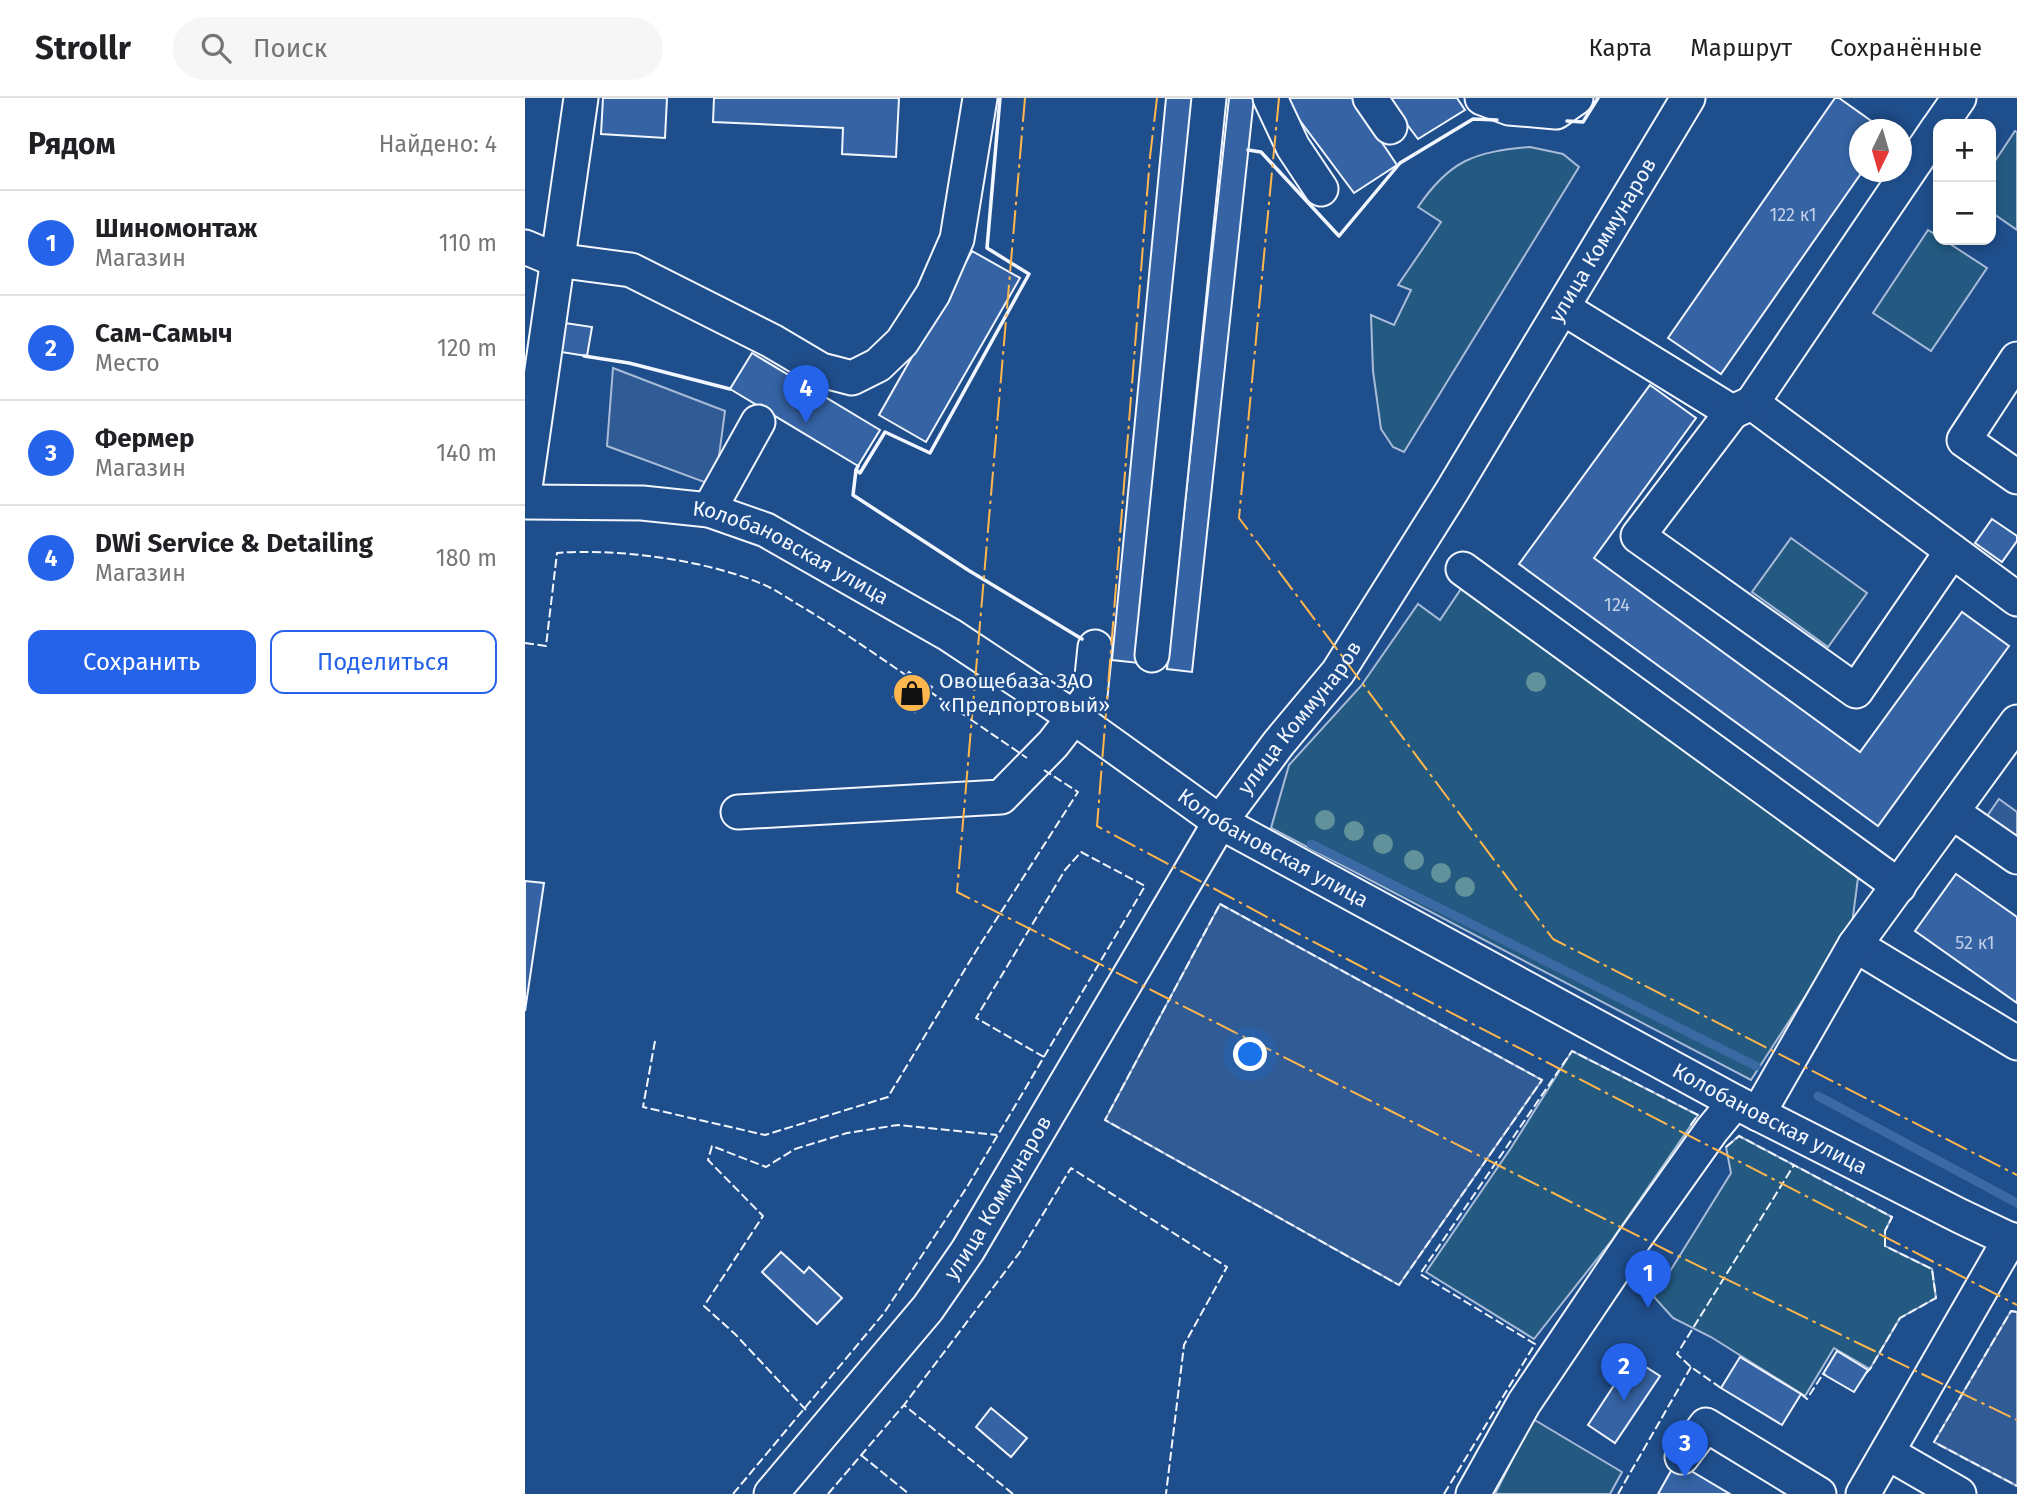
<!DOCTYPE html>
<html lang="ru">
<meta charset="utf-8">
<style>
:root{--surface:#fff;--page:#f6f6f6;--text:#202124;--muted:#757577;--line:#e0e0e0;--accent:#2563eb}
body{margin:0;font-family:"Fira Sans",sans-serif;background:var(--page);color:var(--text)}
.controls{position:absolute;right:21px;top:21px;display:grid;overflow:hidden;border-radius:14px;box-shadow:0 4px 10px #0003}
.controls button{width:63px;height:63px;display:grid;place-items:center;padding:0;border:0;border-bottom:2px solid var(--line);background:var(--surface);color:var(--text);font:35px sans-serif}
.compass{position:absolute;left:1324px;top:21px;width:63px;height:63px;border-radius:50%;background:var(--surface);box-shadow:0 4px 10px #0003;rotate:185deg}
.you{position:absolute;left:726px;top:957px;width:24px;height:24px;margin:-18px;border:5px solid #fff;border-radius:50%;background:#1a73e8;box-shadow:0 0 0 10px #1a73e833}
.badge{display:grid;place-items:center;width:46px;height:46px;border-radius:50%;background:var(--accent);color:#fff;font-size:23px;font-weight:700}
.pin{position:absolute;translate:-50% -58px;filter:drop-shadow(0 2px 4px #0008)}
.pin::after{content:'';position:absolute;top:37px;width:24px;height:21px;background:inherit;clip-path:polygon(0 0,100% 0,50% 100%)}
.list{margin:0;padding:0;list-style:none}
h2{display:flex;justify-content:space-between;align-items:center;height:91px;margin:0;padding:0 28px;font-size:30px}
h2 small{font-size:23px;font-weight:400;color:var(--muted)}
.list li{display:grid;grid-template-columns:46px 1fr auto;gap:21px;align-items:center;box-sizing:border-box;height:105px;padding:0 28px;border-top:2px solid var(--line)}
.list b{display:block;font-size:26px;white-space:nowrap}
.list p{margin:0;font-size:23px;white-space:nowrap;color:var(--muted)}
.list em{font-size:23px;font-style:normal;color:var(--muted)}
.actions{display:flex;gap:14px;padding:21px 28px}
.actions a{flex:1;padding:16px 0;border:2px solid var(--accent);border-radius:14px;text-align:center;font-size:24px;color:var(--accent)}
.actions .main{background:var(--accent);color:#fff}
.icon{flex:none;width:38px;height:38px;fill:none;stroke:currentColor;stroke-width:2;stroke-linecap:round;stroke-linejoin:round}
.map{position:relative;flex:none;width:1492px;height:1396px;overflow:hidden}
header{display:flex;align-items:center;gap:42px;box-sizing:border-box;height:98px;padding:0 35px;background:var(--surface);border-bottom:2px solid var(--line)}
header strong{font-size:33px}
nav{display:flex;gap:38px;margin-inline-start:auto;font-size:24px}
.search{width:490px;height:63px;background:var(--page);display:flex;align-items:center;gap:18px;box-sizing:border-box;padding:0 24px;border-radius:38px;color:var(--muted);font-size:26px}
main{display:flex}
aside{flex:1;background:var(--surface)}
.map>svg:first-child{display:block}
.green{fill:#245a82;stroke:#a8bbd7;stroke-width:2}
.parking{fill:#305b95;stroke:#a8bbd7;stroke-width:2}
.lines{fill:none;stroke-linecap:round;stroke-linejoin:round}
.stream{stroke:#3b69a3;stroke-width:9}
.building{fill:#3563a3;stroke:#f2f6ff;stroke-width:2}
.minor-casing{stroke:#f2f6ff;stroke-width:37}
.minor{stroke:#1f4e8c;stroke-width:33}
.fence{stroke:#f2f6ff;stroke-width:2;stroke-dasharray:9 3.5;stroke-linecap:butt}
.wall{stroke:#f2f6ff;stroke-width:3.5}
.power{stroke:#ffb74d;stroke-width:2;stroke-dasharray:24 5 3.5 5;stroke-linecap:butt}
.tree{fill:#61919a}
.labels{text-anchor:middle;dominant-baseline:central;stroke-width:5;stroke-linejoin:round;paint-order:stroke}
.number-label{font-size:18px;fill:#c3d1e8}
.street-label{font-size:21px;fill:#f2f6ff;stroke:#1f4e8c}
.poi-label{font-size:21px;fill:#f2f6ff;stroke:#1f4e8c;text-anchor:start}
</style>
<header>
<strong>Strollr</strong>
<div class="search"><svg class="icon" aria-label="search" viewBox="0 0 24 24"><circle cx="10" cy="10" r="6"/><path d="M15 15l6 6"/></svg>Поиск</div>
<nav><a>Карта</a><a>Маршрут</a><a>Сохранённые</a></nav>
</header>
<main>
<aside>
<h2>Рядом<small>Найдено: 4</small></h2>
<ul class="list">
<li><span class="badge">1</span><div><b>Шиномонтаж</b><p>Магазин</p></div><em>110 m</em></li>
<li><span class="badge">2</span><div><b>Сам-Самыч</b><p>Место</p></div><em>120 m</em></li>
<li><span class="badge">3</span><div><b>Фермер</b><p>Магазин</p></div><em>140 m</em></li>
<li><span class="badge">4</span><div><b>DWi Service &amp; Detailing</b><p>Магазин</p></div><em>180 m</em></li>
</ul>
<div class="actions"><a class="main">Сохранить</a><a>Поделиться</a></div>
</aside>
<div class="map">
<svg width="1492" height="1396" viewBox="0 0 1492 1396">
<rect width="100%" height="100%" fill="#1f4e8c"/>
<g class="green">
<polygon points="1490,33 1492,34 1492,132 1466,114 1466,69"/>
<path d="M1005,49L1038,56L1054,69L879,354L868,349L856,331L848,273L846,217L869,227L886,192L873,187L916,124L893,109C925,62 949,54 1005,49Z"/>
<polygon points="1403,132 1413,138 1413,142 1419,142 1462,170 1406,253 1348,215"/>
<polygon points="1266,440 1342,495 1303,549 1227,494"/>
<polygon points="940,485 1333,780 1327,826 1226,982 746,730 764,667 836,588 893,506 915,522"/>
<polygon points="1047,953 1173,1017 1087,1142 1009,1241 901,1174 986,1050"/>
<polygon points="1214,1038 1367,1119 1360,1133 1360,1148 1407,1171 1411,1200 1375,1220 1345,1271 1309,1250 1280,1298 1186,1239 1148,1220 1129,1199 1206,1075 1201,1049"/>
<polygon points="1008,1321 1097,1374 1085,1396 970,1396"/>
</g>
<g class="parking">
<polygon points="88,270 200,313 190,388 82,348"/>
<polygon points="1474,701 1492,714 1492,743 1460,721"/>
<polygon points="695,806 1017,982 874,1187 580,1022"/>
<polygon points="1486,1213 1492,1214 1492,1388 1409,1344"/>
</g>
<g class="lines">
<g class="stream">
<polyline points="786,746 1231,968"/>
<polyline points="1293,998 1492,1105"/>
</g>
</g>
<g class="building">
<polygon points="78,0 142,0 140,40 76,36"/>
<polygon points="189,0 374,0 371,59 317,56 318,30 188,24"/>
<polygon points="641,0 668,0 614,565 587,562"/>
<polygon points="704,0 729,0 667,574 642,571"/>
<polygon points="758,0 827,0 872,67 829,95"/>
<polygon points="862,0 932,0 940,12 893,41"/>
<polygon points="1310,0 1314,0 1359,32 1335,32 1335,74 1337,74 1196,276 1143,240"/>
<polygon points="447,153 495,180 401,344 354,317"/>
<polygon points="40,225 67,229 62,258 36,254"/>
<polygon points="227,255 355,332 333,368 205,291"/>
<polygon points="1125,287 1171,320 1069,460 1335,654 1437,514 1484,548 1353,728 994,466"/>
<polygon points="1467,421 1492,438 1492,443 1477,464 1450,445"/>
<polygon points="384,574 407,589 390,614 368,599"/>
<polygon points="1431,776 1492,819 1492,905 1390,833"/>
<polygon points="0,783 19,785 0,913"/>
<polygon points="256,1154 279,1175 284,1169 317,1200 292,1226 237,1174"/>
<polygon points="1312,1253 1343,1272 1329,1294 1298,1276"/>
<polygon points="1215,1259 1276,1296 1257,1327 1196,1290"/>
<polygon points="1107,1260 1135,1278 1090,1345 1063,1327"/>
<polygon points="466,1310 502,1340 486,1359 451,1329"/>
<polygon points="1151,1364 1205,1396 1133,1396"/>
</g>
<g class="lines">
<defs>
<g id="minor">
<polyline points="745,0 768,49 796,91"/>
<polyline points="845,0 865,29"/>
<polyline points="957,0 984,10 1031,14 1051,0"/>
<polyline points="1416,26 1434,0"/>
<polyline points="0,149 31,162 106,172 247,243 296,272 327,280 353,267 377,244 408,196 432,141 455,0"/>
<polyline points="1038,210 1207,314 1227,305 1492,501"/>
<polyline points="1492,261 1439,342 1492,379"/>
<polyline points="1227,305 1413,30"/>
<polyline points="1207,314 1113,438 1331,593 1427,453"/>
<polyline points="0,390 56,0"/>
<path id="s1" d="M0,404L117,405L184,412L241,432L425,537L550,620L695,724L1210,1004L1435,1118L1492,1145"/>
<polyline points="184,412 233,324"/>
<polyline points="938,471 1374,788"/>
<polyline points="627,557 684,0"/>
<polyline points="213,714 476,699 528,646 565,598 570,549"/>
<polyline points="1427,714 1492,759"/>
<polyline points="1330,847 1492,945"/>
<polyline points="1233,1016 1330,847 1492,624"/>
<polyline points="1363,1355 1434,1396"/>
<polyline points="1157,1359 1181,1327 1294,1396"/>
<path id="s2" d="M246,1396L403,1210L443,1152L695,724L753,646L813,574L927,393L1163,0"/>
<polyline points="948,1396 999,1305 1108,1143 1187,1032 1210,1004"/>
<polyline points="1338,1396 1485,1141"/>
</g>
</defs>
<use href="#minor" class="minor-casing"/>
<use href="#minor" class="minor"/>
<g class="fence">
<path d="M0,545L21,548L32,455C92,450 181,462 237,486C250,491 262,500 274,507C311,529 346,553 382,578"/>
<polyline points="404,593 502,660"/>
<polygon points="695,806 1017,982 874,1187 580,1022"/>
<polyline points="130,943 118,1009 240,1037 363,999 451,853 553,694 519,672"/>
<polyline points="1201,1049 1214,1038 1367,1119 1360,1133 1360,1148 1407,1171 1411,1200 1375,1220 1345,1271 1341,1275"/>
<polyline points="1492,1214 1486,1213 1409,1344 1492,1388"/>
<polyline points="1196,1290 1166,1269 1152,1256 1269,1067"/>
<polyline points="1276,1296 1282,1301 1298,1276 1301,1277"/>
<polyline points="281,1312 210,1236 179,1208 238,1118 183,1062 187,1048 241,1069 270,1051 322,1035 373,1027 472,1037"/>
<polyline points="336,1357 384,1396"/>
<polyline points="208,1396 359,1215 442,1089 620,788 556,754 540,772 451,920 519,959"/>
<polyline points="303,1396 379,1307"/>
<polyline points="488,1396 379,1307 495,1154 546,1070 702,1169 659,1247 641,1396"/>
<polyline points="919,1396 1010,1246 895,1176 1047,953 1173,1017 1165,1028"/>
<polyline points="1093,1396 1166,1269"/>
</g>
<g class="wall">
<polyline points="1042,23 1058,24 1073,0"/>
<polyline points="723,52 736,54 814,138 875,65 948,21 972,22"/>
<polyline points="59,258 104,265 205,291"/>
<polyline points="333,368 331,372 335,375 360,334 405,355 504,176 462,150 475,0"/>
<polyline points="331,372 328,397 443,472 557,541"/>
</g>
<g class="power">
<polyline points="500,0 432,794 1145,1154 1492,1322"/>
<polyline points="632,0 625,59 572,728 787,843 1492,1207"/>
<polyline points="754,0 714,420 1028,841 1492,1077"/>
</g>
</g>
<g class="tree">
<circle cx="1011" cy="584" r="10"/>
<circle cx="800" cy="722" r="10"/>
<circle cx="829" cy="733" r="10"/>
<circle cx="858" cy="746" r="10"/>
<circle cx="889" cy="762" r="10"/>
<circle cx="916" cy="775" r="10"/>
<circle cx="940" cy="789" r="10"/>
</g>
<defs>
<symbol id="shop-disc" viewBox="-11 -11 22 22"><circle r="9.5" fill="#ffb74d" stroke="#1f4e8c"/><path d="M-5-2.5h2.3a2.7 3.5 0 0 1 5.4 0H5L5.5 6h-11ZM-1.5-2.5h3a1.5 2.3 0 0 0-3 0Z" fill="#111"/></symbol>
</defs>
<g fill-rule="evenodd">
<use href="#shop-disc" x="365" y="573" width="44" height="44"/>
</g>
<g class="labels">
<g class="number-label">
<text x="1268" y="117">122 к1</text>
<text x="1092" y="507">124</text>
<text x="1450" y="845">52 к1</text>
</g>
<g class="street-label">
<text stroke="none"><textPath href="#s2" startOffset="1508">улица Коммунаров</textPath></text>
<text stroke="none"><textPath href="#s1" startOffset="276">Колобановская улица</textPath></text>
<text stroke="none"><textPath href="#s2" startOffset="942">улица Коммунаров</textPath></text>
<text stroke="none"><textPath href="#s1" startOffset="844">Колобановская улица</textPath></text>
<text stroke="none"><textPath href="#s1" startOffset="1410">Колобановская улица</textPath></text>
<text stroke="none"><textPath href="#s2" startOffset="374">улица Коммунаров</textPath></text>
</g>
<g class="poi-label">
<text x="414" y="583">Овощебаза ЗАО<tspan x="414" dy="24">«Предпортовый»</tspan></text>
</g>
</g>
</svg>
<div class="controls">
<button>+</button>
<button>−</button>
</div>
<svg class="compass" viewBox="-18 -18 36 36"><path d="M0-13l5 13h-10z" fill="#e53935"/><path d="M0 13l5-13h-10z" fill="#757577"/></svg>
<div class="you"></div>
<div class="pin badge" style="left:1123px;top:1210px">1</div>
<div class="pin badge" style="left:1099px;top:1303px">2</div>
<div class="pin badge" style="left:1160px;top:1380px">3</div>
<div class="pin badge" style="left:281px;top:325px">4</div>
</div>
</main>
